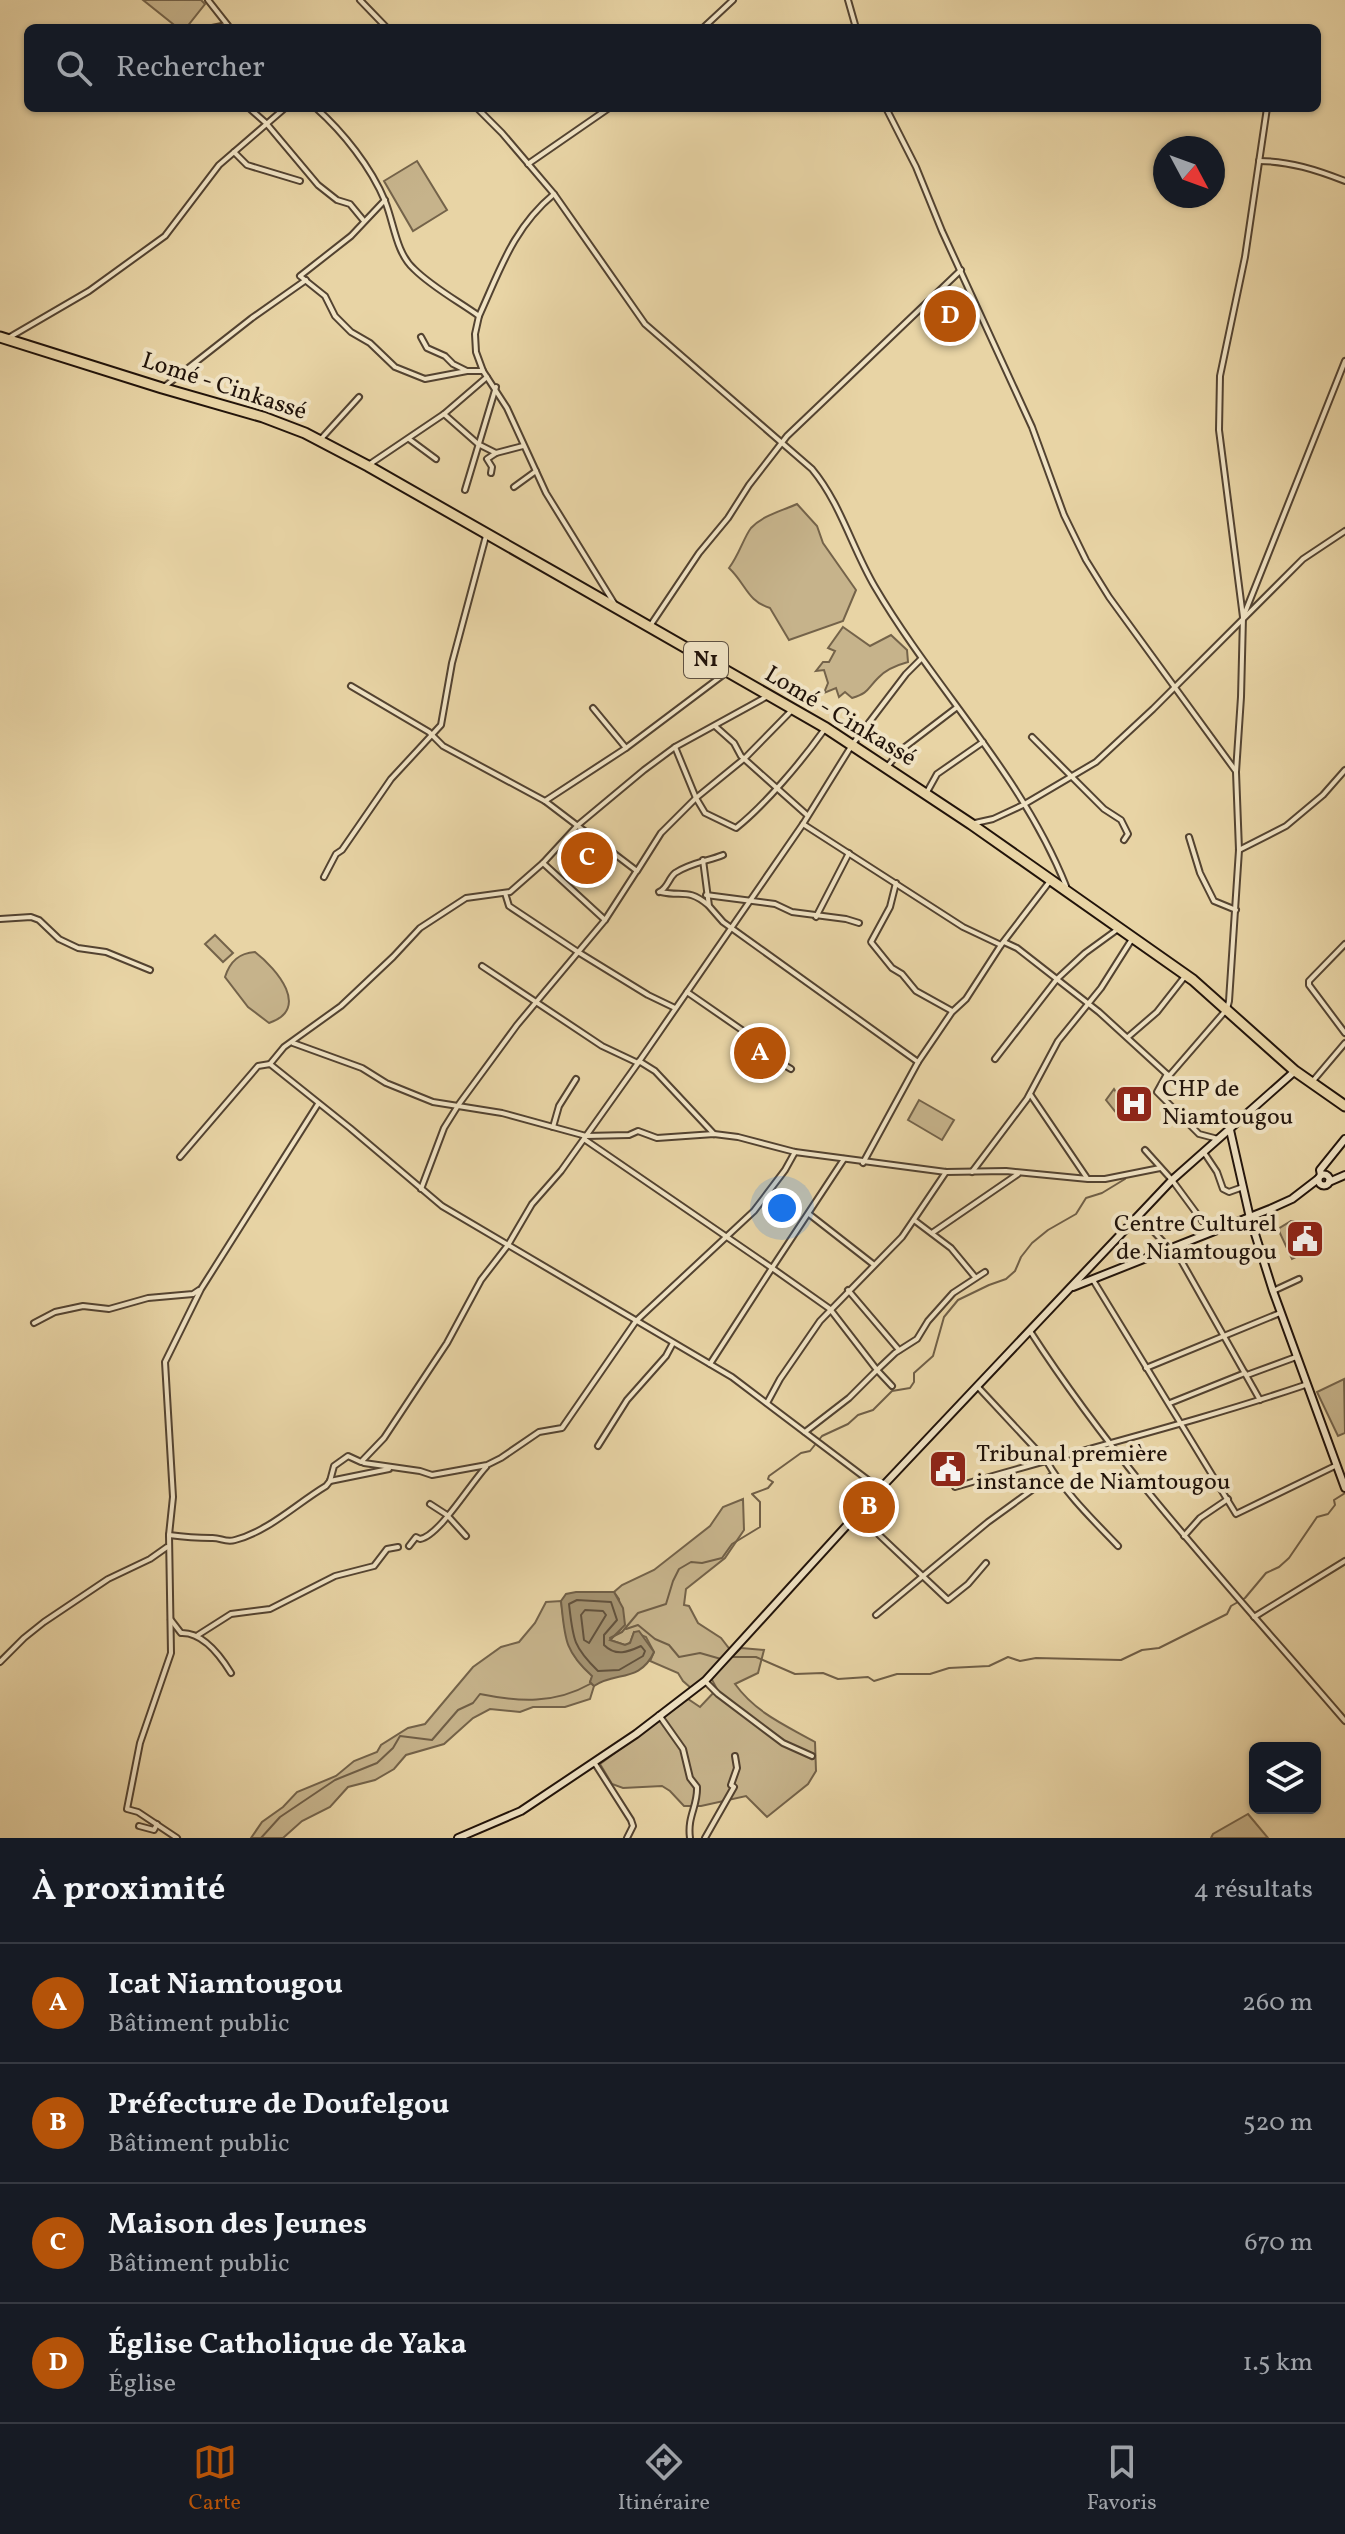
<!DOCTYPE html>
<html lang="fr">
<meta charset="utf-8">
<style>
:root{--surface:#171b24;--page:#20242c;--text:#f1f3f6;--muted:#9ea1a6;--line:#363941;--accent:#b45309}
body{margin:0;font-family:Vollkorn,serif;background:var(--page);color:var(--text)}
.controls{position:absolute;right:24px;bottom:24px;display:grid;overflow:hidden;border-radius:12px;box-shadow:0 2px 6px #0004}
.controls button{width:72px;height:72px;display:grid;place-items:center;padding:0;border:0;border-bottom:2px solid var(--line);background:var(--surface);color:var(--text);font:40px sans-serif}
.compass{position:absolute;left:1153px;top:136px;width:72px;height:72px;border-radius:50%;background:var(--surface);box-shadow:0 2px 6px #0004;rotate:131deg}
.you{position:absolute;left:782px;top:1208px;width:28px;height:28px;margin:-20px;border:6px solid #fff;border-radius:50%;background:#1a73e8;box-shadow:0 0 0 12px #1a73e833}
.badge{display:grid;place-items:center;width:52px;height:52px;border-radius:50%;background:var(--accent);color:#fff;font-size:26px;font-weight:700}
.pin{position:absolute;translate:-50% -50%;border:4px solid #fff;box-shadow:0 2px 8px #0006}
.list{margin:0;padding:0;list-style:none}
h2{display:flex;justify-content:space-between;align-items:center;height:104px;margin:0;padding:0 32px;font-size:34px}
h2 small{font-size:26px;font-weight:400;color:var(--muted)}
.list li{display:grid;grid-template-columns:52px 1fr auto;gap:24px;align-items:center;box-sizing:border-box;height:120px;padding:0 32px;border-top:2px solid var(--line)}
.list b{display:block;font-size:30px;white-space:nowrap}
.list p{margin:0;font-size:26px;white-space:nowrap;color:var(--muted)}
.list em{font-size:26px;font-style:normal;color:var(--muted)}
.icon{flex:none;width:44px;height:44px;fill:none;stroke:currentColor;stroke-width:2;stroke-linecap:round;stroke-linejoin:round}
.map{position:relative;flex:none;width:1345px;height:1838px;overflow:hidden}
.search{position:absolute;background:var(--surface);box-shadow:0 2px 6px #0004;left:24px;right:24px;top:24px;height:88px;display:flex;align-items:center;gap:20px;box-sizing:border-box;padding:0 28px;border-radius:12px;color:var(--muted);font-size:30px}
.sheet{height:584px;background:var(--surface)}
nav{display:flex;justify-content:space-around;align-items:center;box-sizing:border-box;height:112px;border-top:2px solid var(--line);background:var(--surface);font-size:22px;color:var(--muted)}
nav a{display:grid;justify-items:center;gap:4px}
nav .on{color:var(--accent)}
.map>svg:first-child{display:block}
.green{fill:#c6b38b;stroke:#74634a;stroke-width:2}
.water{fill:#a49270;stroke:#705f47;stroke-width:2}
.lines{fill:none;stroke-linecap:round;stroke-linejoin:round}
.shore{stroke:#62523d;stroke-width:2}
.stream{stroke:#705f47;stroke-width:2}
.minor-casing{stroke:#534331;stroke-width:8}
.secondary-casing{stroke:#21130a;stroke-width:10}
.trunk-casing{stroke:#21130a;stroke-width:13}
.minor{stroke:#f0e3c4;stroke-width:4}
.secondary{stroke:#f0e3c4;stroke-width:6}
.trunk{stroke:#e8d4a5;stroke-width:9}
.labels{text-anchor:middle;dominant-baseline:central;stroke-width:8;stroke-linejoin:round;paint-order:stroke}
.shield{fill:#f0e3c4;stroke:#5f5142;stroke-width:2}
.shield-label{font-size:22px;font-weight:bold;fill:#21130a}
.street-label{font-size:24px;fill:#21130a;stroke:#f0e3c4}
.poi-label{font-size:24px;fill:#21130a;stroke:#f0e3c4;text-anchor:start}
</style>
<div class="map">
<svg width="1345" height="1838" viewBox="0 0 1345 1838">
<rect width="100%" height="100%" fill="#e8d4a5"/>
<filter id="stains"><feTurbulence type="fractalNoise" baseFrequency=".0025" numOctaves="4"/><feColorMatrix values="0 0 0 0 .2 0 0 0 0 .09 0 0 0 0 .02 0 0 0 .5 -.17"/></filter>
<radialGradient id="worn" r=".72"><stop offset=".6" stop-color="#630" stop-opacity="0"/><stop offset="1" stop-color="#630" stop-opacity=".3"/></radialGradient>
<g class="green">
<polygon points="143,0 201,0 205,4 186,28 178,28"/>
<polygon points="417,161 447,210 413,231 384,181"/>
<path d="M797,504L817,526L823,543L856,590L843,621L789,640L770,608C747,601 746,584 729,568C739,555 744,537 751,528C763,515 782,511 797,504Z"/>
<path d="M843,627L870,646L891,635L907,650L908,662C897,665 886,669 878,678C867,689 869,693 852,698L845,692L839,697L836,688L824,693L828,683L824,670L816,671L823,662H829L835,651L828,648Z"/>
<polygon points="215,935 233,953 223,962 205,944"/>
<path d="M255,952C277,969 311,1009 269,1023L248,1007L225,977C230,961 239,953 255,952Z"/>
<polygon points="1114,1089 1126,1108 1118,1115 1106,1100"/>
<polygon points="919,1100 954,1120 942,1140 908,1120"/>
<polygon points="1291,1221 1309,1221 1322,1244 1292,1259 1278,1229"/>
<polygon points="1344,1379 1345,1433 1338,1436 1317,1392"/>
<polygon points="743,1499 744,1530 725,1558 686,1589 684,1605 689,1606 698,1623 721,1638 731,1651 692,1689 683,1681 678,1673 650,1661 654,1652 646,1637 634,1632 630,1643 625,1645 610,1640 621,1629 619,1599 614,1592 622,1585 654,1570 710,1526 723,1507"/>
<path d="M561,1601C566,1635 565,1653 593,1676L590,1682L594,1686L590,1699L565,1707H533L520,1712L490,1709L473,1718L444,1744L406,1755L394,1769L375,1780L348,1787L330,1807L302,1821L283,1838H251L262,1822L283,1807L297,1792L336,1776L354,1761L377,1752L381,1745L408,1728L425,1724L473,1667L501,1647L519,1642L535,1623L546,1602Z"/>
<path d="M741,1648L764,1650L758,1673L735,1684C756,1713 785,1725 815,1742L816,1771L808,1784L767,1817L746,1796L701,1806H684L670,1791L662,1786L623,1788L612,1784L600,1764L688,1699L700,1707L717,1689L711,1678Z"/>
<polygon points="1248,1814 1268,1838 1211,1838 1213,1834"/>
</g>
<path class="water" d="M576,1592H614L623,1608L625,1625L610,1640L625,1645L630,1643L634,1632L639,1631L654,1652C640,1683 615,1671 594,1686L590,1682L592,1676C564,1651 565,1638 561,1601L566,1594Z"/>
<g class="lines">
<g class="shore">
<path d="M577,1600L611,1602L617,1620L604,1635V1645C616,1657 628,1652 641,1646L645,1651L643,1656L619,1670L598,1671C573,1647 573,1639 569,1604Z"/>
<polygon points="585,1610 603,1611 606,1615 589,1643 584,1640 581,1615"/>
</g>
<g class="stream">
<polyline points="626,1629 638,1625 655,1639 669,1645 679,1657 700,1653 721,1659"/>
<polyline points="610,1638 622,1632 638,1613 666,1604 673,1581 679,1569 691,1562 702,1563 722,1558 732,1544 760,1527 760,1502 752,1494 768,1488 773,1482 768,1479 769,1476 801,1453 810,1451 822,1436 848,1424 858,1415 873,1410 892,1391 910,1388 914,1382 914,1373 933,1356 944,1317 958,1300 989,1285 1006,1279 1015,1271 1021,1257 1032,1243 1048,1230 1076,1214 1086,1198 1102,1193 1125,1179"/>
<polyline points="727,1662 731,1657 756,1657 795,1674 823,1673 838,1679 868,1677 874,1681 897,1674 930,1674 949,1668 989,1666 1008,1657 1020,1661 1036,1658 1121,1660 1142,1650 1159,1648 1227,1614 1231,1606 1245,1598 1266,1573 1279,1567 1289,1558 1317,1517 1328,1514 1335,1505 1334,1500 1345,1493"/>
<path d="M261,1838L280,1817L335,1780L377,1763L393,1748L400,1736L432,1740L458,1710L473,1703L480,1694C519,1702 555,1704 590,1684"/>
</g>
<defs>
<g id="minor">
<polyline points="208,0 230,28"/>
<polyline points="360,0 387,28"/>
<polyline points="848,0 856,28"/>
<polyline points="212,28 227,25"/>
<polyline points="703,28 733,0"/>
<polyline points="249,108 266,123 318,185 337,200 350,204 364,221"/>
<path d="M316,108C343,132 371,167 385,201C394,223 396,253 414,269C432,287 458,301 479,316L475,334L476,352L483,371L507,408L546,493L614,603"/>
<path d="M477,108L502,133L554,194L645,324L812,469C841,504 852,548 875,587C935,689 1022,775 1066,886"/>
<polyline points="886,108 916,167 942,231 1032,427 1064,515 1086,560 1109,597 1235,770"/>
<polyline points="234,152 247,165 300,181"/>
<path d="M1259,161C1289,161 1317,170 1345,181"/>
<polyline points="528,164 609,108"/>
<polyline points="385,200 351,236 300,276 325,296 335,316 351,332 370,343 395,367 425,379 467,371"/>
<path d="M479,316C500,270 513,228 554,194"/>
<polyline points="10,337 89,291 165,236 219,165 285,108"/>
<polyline points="421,337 427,348 445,356 453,364 467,371 483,371"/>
<polyline points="164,387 252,318 306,280"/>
<polyline points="444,414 478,444 496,453"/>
<polyline points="409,439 436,459"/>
<polyline points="320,440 359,397"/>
<polyline points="370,464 444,414 487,377"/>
<polyline points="491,473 492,467 487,459 496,453 523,446"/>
<polyline points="514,487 536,471"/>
<polyline points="465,490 496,387"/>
<polyline points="1244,615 1345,361"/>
<polyline points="650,626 699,553 728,518 749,485 787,436 961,270"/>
<polyline points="351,686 429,732 443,746 545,801 637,871 661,833 696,798 745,758 793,709"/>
<polyline points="593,708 626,748"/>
<polyline points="715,726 734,743 741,756 807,815"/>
<polyline points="1032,737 1104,809 1121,820 1128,834 1124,840"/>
<path d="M675,747L696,798L705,813L736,828C765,805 802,761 824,730"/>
<polyline points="887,767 901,750 956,708"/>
<polyline points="927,792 937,774 983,742"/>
<polyline points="545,801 626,748 727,672"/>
<polyline points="975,823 993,819 1023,805 1096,762 1153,709 1303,559 1345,531"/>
<polyline points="803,824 963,927 1001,945"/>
<polyline points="1189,837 1200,873 1214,901 1236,910"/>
<polyline points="1239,850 1286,826 1323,795 1345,770"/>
<polyline points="703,860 709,906 723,922 918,1062"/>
<polyline points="543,863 605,920"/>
<polyline points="324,877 336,854 342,850 391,779 441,725 452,663 486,536"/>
<polyline points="896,883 890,907 871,942 892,968 902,974 916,991 952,1011"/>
<path d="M659,892C668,888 668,879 675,873C690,863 708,861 723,855"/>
<path d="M661,892C682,897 688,888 708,905"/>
<polyline points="505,893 509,906 578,952 648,995 675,1008"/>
<polyline points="706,895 775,904 792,912 846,919 859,923"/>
<polyline points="816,917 849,853"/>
<polyline points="0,919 31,917 39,920 59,939 78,948 106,952 150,970"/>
<polyline points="1004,942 1017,948 1099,1012 1169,1076 1227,1009 1229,1001 1239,850 1236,772 1241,697 1243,617 1219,430 1220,376 1245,257 1267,108"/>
<polyline points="1345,944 1309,981 1309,985 1345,1033"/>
<polyline points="482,966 602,1046 638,1063"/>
<polyline points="687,992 765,1046 771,1057 791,1069"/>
<polyline points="1128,1037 1157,1012 1186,975"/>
<polyline points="293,1043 362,1068 386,1083 433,1102 502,1113 586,1136 629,1135 638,1131 657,1138 714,1134 738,1137 795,1152 946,1172 1006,1171 1088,1179 1105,1179 1160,1168"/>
<polyline points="995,1059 1057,979 1085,953 1118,929"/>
<polyline points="639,1061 655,1071 714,1134"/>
<polyline points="270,1064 284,1047 341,1006 393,957 420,928 466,898 510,892 543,863 578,825 644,770 675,747 766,697"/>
<polyline points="1167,1074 1157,1092 1199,1134 1218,1139"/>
<polyline points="1312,1082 1345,1043"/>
<polyline points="1030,1094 1087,1178"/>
<polyline points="553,1127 559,1106 576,1079"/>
<polyline points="584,1139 772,1268 844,1159"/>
<polyline points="1145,1150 1172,1180 1211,1233"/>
<polyline points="1205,1154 1217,1172 1223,1189 1229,1192 1243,1187"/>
<polyline points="180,1157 258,1066 270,1064 350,1128 442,1206 732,1377 880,1489"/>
<polyline points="863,1163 918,1062 952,1012 966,999 1001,945 1050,881"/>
<polyline points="972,1172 1027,1099 1058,1041 1101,988 1132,939"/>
<polyline points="421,1189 444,1128 459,1104 517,1025 605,920 636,872"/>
<polyline points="809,1214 873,1264"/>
<polyline points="1139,1216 1169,1248"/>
<polyline points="914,1220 951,1248 975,1277"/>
<polyline points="932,1233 1018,1174"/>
<polyline points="1174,1248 1260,1400"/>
<polyline points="1093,1280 1236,1514 1337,1465"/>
<polyline points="848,1290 899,1350"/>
<polyline points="1273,1291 1299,1279"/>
<polyline points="34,1323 55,1312 83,1306 109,1309 148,1298 193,1294 199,1290"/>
<path d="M1030,1331C1121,1472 1236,1594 1345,1721"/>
<polyline points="710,1364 772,1268 830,1309 877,1370 849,1398 805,1432"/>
<polyline points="1146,1368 1280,1313"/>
<polyline points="1247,1375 1296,1357"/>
<polyline points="892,1386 877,1370 895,1353 917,1339 928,1321 953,1293 985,1272"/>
<path d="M978,1387L1046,1460C1064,1492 1093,1520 1118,1546"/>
<polyline points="767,1403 780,1379 820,1321 902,1237 946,1172"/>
<polyline points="1170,1403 1245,1373"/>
<polyline points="598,1446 627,1400 666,1356 673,1343"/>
<polyline points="364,1463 420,1471 432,1475 487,1465 501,1458 539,1432 562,1428 636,1321 754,1211 785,1170 795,1152"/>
<polyline points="330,1481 389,1469"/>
<path d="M955,1487C1072,1452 1190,1424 1305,1385"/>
<polyline points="430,1504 447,1515 466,1536"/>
<polyline points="857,1514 948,1600 968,1584 986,1563"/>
<path d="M169,1535C184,1537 197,1538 211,1538C220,1537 225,1543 235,1540C269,1531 296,1504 326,1486L330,1481L334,1466L348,1456L361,1462L384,1438L447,1343L481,1280L508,1245L532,1204L561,1171L638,1063L803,824L852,745L906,674L921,659"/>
<polyline points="1184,1536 1200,1518 1228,1499"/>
<path d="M409,1546L416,1537L420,1539C439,1536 470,1484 486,1467"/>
<polyline points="876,1615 988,1522 1054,1474"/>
<polyline points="1254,1617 1345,1561"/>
<path d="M171,1620L181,1633C203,1632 220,1655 231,1673"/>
<polyline points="198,1635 231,1614 270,1609 335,1576 374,1566 387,1549 398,1547"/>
<polyline points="0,1662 24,1638 44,1622 108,1579 150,1559 167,1547"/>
<polyline points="705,1681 718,1694 783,1743 812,1756"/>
<path d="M659,1715L683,1749L690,1778L697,1787C698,1806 687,1816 690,1838"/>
<polyline points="594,1762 631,1820 633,1826 627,1838"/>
<polyline points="139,1826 154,1830 157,1824"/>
<polyline points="177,1838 138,1812 127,1809 140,1743 171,1653 169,1535 173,1497 165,1362 201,1289 318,1104"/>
<polyline points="705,1838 734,1787 731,1785 737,1768 735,1756"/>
</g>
<g id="secondary">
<polyline points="1230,1130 1250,1218 1273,1291 1345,1488"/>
<circle cx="1324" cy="1180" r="5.5"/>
<polyline points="1321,1175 1320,1170 1345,1139"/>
<polyline points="1329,1182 1345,1175"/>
<polyline points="1073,1287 1270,1209 1292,1199 1318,1179"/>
<polyline points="458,1838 521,1811 636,1734 705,1681 880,1489 1172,1180 1295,1071"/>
</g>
<polyline id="trunk" points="0,337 162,388 263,417 305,433 368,466 559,575 826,728 971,824 1193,980 1295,1071 1345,1106"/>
</defs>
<use href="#minor" class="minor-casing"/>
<use href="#secondary" class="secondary-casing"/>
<use href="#trunk" class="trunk-casing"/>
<use href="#minor" class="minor"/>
<use href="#secondary" class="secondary"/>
<use href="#trunk" class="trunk"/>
</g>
<defs>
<symbol id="hospital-square" viewBox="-11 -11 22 22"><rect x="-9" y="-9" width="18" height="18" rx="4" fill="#8f2418" stroke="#f0e3c4"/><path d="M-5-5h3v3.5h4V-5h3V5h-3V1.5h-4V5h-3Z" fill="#fff"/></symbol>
<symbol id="civic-square" viewBox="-11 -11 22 22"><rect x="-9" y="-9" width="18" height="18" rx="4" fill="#8f2418" stroke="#f0e3c4"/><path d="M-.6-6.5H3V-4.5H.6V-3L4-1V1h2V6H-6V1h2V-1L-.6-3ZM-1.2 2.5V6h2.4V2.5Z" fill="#fff"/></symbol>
</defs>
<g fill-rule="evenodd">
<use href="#hospital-square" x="1112" y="1082" width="44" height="44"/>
<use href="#civic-square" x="1283" y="1217" width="44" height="44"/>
<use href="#civic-square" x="926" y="1447" width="44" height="44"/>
</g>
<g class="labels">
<rect class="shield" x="684" y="642" width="44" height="36" rx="6"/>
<g class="shield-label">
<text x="706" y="660">N1</text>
</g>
<g class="street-label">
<text transform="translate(224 387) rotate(18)">Lomé - Cinkassé</text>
<text transform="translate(840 717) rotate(31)">Lomé - Cinkassé</text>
</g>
<g class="poi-label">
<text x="1162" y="1090">CHP de<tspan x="1162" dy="28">Niamtougou</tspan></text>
<text x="1277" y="1225" text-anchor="end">Centre Culturel<tspan x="1277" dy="28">de Niamtougou</tspan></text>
<text x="976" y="1455">Tribunal première<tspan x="976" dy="28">instance de Niamtougou</tspan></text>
</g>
</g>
<rect width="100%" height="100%" filter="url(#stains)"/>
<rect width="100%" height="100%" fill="url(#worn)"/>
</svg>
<div class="controls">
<button><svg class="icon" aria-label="layers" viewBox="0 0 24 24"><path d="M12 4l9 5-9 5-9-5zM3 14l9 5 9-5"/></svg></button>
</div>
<svg class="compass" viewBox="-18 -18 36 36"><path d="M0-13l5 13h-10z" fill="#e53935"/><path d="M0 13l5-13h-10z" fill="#9ea1a6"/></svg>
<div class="you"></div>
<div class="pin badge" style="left:760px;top:1053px">A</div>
<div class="pin badge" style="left:869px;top:1507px">B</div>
<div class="pin badge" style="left:587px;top:858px">C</div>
<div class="pin badge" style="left:950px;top:316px">D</div>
<div class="search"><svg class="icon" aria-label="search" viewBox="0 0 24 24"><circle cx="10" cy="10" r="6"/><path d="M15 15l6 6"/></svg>Rechercher</div>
</div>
<section class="sheet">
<h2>À proximité<small>4 résultats</small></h2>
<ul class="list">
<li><span class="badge">A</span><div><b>Icat Niamtougou</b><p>Bâtiment public</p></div><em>260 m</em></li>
<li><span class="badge">B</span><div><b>Préfecture de Doufelgou</b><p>Bâtiment public</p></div><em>520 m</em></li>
<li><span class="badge">C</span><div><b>Maison des Jeunes</b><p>Bâtiment public</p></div><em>670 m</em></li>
<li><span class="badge">D</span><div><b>Église Catholique de Yaka</b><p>Église</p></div><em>1.5 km</em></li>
</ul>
</section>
<nav>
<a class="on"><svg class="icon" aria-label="map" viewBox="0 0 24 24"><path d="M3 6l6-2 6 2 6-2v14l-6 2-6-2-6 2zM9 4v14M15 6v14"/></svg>Carte</a>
<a><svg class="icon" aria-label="directions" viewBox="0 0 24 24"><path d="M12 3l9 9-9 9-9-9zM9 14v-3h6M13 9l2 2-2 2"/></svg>Itinéraire</a>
<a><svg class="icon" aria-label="saved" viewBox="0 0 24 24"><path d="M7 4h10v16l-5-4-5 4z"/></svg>Favoris</a>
</nav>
